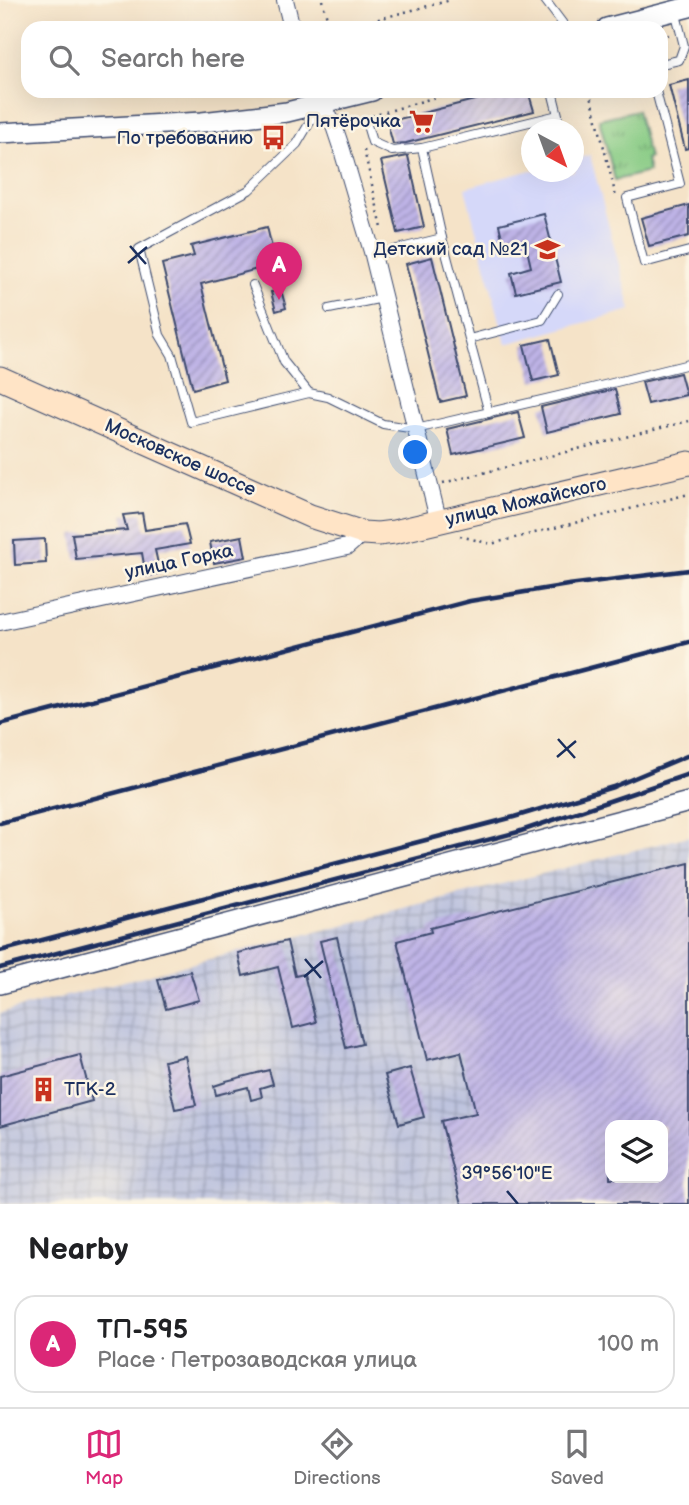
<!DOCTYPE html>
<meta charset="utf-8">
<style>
:root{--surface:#fff;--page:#f2f2f2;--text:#202124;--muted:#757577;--line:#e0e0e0;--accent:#db2777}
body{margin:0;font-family:"Balsamiq Sans",sans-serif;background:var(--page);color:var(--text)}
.controls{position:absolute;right:21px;bottom:21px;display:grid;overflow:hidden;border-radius:14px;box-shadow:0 7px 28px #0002}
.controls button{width:63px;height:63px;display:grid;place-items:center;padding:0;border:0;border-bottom:2px solid var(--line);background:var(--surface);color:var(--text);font:35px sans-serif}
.compass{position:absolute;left:521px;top:119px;width:63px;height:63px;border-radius:50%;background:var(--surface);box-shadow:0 7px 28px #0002;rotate:139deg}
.you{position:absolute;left:416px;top:453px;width:24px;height:24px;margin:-18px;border:5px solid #fff;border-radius:50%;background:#1a73e8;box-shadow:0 0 0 10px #1a73e833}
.badge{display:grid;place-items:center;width:46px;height:46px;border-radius:50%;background:var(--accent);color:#fff;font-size:23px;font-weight:700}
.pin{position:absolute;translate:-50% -58px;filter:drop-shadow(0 2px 4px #0008)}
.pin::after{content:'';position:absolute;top:37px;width:24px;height:21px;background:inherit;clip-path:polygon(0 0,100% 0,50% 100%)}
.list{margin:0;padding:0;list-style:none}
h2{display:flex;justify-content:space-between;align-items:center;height:91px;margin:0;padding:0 28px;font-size:30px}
h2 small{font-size:23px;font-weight:400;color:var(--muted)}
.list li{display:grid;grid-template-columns:46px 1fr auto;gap:21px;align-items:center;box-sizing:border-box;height:98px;margin:0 14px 14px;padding:0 14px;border:2px solid var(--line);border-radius:21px}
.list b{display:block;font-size:26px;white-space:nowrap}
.list p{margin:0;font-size:23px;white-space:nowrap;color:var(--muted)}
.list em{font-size:23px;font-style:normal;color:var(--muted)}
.icon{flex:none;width:38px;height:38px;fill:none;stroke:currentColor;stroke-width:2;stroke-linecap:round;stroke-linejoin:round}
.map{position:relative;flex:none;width:689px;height:1204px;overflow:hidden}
.search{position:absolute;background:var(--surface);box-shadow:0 7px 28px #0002;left:21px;right:21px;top:21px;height:77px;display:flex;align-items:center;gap:18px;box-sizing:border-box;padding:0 24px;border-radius:21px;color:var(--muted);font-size:26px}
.sheet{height:203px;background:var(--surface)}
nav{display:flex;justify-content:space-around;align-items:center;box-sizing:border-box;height:98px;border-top:2px solid var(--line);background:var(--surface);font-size:19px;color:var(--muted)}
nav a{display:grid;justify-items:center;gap:4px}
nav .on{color:var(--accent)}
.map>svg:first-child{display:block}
.built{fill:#d5d8f9}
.industrial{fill:url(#industrial-grid);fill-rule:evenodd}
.park{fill:url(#park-tufts);stroke:#517d71;stroke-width:2}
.building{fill:url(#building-hatch);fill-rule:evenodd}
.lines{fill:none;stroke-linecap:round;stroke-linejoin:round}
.service-casing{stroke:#3c4a6e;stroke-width:10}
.minor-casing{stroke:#3c4a6e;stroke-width:18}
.tertiary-casing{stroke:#3c4a6e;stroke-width:22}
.secondary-casing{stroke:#3c4a6e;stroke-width:25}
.path{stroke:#3c4a6e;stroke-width:2.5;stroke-dasharray:2 5;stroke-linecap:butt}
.service{stroke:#fff;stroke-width:8}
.minor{stroke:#fff;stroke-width:16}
.tertiary{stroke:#fff;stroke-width:19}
.secondary{stroke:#ffe4c6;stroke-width:23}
.rail{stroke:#1b2f5e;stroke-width:4.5}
.ticks{fill:none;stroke:#1b2f5e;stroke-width:2.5}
.labels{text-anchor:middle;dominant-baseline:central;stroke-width:5;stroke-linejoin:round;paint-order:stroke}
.poi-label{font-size:19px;fill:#1b2f5e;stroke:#fcf5e5;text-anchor:end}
.street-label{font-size:19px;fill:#1b2f5e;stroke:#fcf5e5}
.ticks-label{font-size:18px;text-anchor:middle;fill:#1b2f5e;stroke:#fcf5e5;stroke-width:5;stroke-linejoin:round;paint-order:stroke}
</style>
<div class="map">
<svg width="689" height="1204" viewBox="0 0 689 1204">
<defs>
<pattern id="industrial-grid" width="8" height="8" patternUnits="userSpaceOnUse" patternTransform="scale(1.75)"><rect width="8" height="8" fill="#bdc3de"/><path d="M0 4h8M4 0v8" fill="none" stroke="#999fb7"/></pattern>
<pattern id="park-tufts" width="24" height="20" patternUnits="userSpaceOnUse" patternTransform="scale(1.75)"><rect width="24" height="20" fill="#87cb84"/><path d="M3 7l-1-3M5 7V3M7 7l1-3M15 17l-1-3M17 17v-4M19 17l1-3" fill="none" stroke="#6ea56f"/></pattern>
<pattern id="building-hatch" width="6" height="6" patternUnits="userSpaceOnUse" patternTransform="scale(1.75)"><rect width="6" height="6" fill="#beb3e6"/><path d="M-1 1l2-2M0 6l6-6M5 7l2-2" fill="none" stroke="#9a92be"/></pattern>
</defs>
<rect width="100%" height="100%" fill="#fcf5e5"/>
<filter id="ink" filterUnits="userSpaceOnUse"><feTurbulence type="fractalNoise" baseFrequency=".0143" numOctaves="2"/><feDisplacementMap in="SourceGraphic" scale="14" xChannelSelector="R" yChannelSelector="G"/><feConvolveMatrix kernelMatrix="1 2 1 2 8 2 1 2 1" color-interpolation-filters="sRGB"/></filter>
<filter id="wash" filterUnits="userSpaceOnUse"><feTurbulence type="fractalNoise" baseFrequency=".00686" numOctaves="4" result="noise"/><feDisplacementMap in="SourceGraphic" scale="28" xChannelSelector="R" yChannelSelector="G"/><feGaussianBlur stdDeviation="1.57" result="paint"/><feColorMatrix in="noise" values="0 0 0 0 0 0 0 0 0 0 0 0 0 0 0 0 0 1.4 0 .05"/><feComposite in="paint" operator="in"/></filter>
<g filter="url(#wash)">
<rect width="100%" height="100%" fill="#f5e3c8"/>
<polygon class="built" points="590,155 631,310 506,344 465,188 531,170 574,172 574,159"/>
<path class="industrial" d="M689,836V1204H0V1013ZM610,1125H663V1178H610Z"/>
<polygon class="park" points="637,110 649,158 646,159 649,172 615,180 599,119"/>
<g id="blocks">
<g class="building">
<polygon points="689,80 689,148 685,149 669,85"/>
<polygon points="510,91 528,91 534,111 406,143 393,144 387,122"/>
<polygon points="408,156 424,227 398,233 381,161"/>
<polygon points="689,205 689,236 649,246 641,218"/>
<polygon points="544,214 561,282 516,293 511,273 531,267 525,241 504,246 499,225"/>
<polygon points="267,227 276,264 201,284 225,380 193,389 162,264 194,256 191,246"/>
<polygon points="432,257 466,396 440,402 406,264"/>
<polygon points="281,290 286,308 276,311 271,292"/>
<polygon points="550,339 559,375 533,381 524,345"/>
<polygon points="680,373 686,395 648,404 642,382"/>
<polygon points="615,389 621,414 547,432 541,407"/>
<polygon points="518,412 525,438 453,455 447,429"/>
<polygon points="142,513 145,530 185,524 190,544 155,550 160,573 146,576 142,553 76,559 72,534 127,530 123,515"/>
<polygon points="242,536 246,557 214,563 210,542"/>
<polygon points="45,539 46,563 15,565 14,541"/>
<path d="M689,863V1204H462L441,1121L476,1113L461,1052L427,1060L397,941L431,932L430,928ZM610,1125H663V1178H610Z"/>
<polygon points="337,937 362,1044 346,1048 320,941"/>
<polygon points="287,941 295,976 304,974 316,1022 293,1028 278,967 243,976 238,953"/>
<polygon points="190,971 199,1000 166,1009 158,980"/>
<polygon points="80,1055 92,1101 0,1126 0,1076"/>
<polygon points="185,1056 196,1105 175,1109 164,1061"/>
<polygon points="410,1068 424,1117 399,1124 385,1075"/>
<polygon points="269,1070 273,1084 260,1088 262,1097 251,1100 248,1087 216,1095 214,1086 226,1082 226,1081"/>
</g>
</g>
</g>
<g filter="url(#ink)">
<use href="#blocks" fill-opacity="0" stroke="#3c4a6e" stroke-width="2"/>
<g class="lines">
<defs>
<g id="service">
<polyline points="545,0 566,28"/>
<polyline points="661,64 679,60 684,46 675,10"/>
<polyline points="656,91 680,184 627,198 644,263 689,251"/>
<polyline points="319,107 297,144 249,190 139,249 160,335 172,355 191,422 309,393 328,397 383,424 416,429 580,391 689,364"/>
<polyline points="367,125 372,142 392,151 422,148"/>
<polyline points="442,238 489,413"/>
<polyline points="373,255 442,238 422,148 558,115 552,91"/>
<polyline points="253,285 284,362 309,393"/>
<polyline points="329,309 383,298"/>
<polyline points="469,339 542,320 558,294"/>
</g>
<g id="minor">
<polyline points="285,0 292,28"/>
<polyline points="311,91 333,123 342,150 373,255 439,523"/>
<polyline points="0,622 347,547 363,533"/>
</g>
<g id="tertiary">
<polyline points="607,28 689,7"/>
<polyline points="0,133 202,122 287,112 372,91"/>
<polyline points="0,984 689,802"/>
</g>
<polyline id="secondary" points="0,378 310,516 363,533 378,534 394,532 689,463"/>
</defs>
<use href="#service" class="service-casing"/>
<use href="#minor" class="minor-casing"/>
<use href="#tertiary" class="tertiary-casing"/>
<use href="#secondary" class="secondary-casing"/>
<g class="path">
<polyline points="322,0 330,28"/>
<polyline points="344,28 451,0"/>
<polyline points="661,37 669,35"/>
<polyline points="590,91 616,197"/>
<polyline points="372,116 456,91"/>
<polyline points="364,150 382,228"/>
<polyline points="443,483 689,421"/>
<polyline points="460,536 491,544 689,494"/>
</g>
<use href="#service" class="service"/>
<use href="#minor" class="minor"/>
<use href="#tertiary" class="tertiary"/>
<use href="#secondary" class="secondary"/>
<g class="rail">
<polyline points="0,724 470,601 568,585 689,570"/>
<polyline points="0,823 689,642"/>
<polyline points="0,951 514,817 613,787 689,755"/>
<polyline points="0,968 518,832 689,774"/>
</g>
</g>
</g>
<path class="ticks" d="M130,246L146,264M128,263L147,247M558,739L575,758M557,757L576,741M305,959L321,978M304,977L323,961M507,1191L518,1204"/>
<defs>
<symbol id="supermarket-bare" viewBox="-9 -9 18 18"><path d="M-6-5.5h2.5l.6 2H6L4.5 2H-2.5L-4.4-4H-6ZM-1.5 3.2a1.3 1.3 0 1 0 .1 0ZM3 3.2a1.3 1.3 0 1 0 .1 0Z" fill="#c8321e" stroke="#fcf5e5" stroke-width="2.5" paint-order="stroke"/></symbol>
<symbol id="bus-bare" viewBox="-9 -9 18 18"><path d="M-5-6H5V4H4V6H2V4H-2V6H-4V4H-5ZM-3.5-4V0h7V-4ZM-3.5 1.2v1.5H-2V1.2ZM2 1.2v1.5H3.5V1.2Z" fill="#c8321e" stroke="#fcf5e5" stroke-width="2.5" paint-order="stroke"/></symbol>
<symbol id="school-bare" viewBox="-9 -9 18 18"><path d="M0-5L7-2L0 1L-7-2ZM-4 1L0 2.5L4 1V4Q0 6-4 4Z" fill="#c8321e" stroke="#fcf5e5" stroke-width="2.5" paint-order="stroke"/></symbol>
<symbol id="building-bare" viewBox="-9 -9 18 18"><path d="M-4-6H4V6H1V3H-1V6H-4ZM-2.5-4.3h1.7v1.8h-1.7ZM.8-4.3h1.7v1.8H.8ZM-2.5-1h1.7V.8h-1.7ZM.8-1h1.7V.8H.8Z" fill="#c8321e" stroke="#fcf5e5" stroke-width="2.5" paint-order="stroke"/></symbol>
</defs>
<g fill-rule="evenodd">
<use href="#supermarket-bare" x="404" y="104" width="35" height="35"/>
<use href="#bus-bare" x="256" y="120" width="35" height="35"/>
<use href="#school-bare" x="530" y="232" width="35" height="35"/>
<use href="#building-bare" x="26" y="1072" width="35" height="35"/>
</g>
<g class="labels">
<g class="poi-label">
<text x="401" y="121">Пятёрочка</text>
<text x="253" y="138">По требованию</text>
<text x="528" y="249">Детский сад №21</text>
<text x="64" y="1089" text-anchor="start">ТГК-2</text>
</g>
<g class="street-label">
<text transform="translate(180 458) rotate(24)">Московское шоссе</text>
<text transform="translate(526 502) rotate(-13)">улица Можайского</text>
<text transform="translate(179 562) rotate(-12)">улица Горка</text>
</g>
</g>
<g class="ticks-label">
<text x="507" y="1179">39°56'10"E</text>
</g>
</svg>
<div class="controls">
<button><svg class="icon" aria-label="layers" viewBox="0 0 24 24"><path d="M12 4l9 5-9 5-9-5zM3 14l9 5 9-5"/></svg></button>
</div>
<svg class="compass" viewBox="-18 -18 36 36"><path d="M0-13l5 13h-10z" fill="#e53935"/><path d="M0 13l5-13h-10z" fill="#757577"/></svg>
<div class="you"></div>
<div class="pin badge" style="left:279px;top:300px">A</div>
<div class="search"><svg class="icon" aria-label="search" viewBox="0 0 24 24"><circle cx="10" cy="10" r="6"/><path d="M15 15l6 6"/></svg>Search here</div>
</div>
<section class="sheet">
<h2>Nearby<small></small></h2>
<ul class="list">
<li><span class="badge">A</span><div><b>ТП-595</b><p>Place · Петрозаводская улица</p></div><em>100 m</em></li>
</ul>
</section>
<nav>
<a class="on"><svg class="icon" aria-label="map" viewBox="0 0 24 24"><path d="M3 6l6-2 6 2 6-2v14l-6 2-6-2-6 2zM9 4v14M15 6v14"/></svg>Map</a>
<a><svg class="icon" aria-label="directions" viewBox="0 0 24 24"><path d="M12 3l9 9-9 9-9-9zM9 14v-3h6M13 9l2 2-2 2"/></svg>Directions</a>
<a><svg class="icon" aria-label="saved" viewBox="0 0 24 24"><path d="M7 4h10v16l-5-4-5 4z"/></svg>Saved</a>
</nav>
